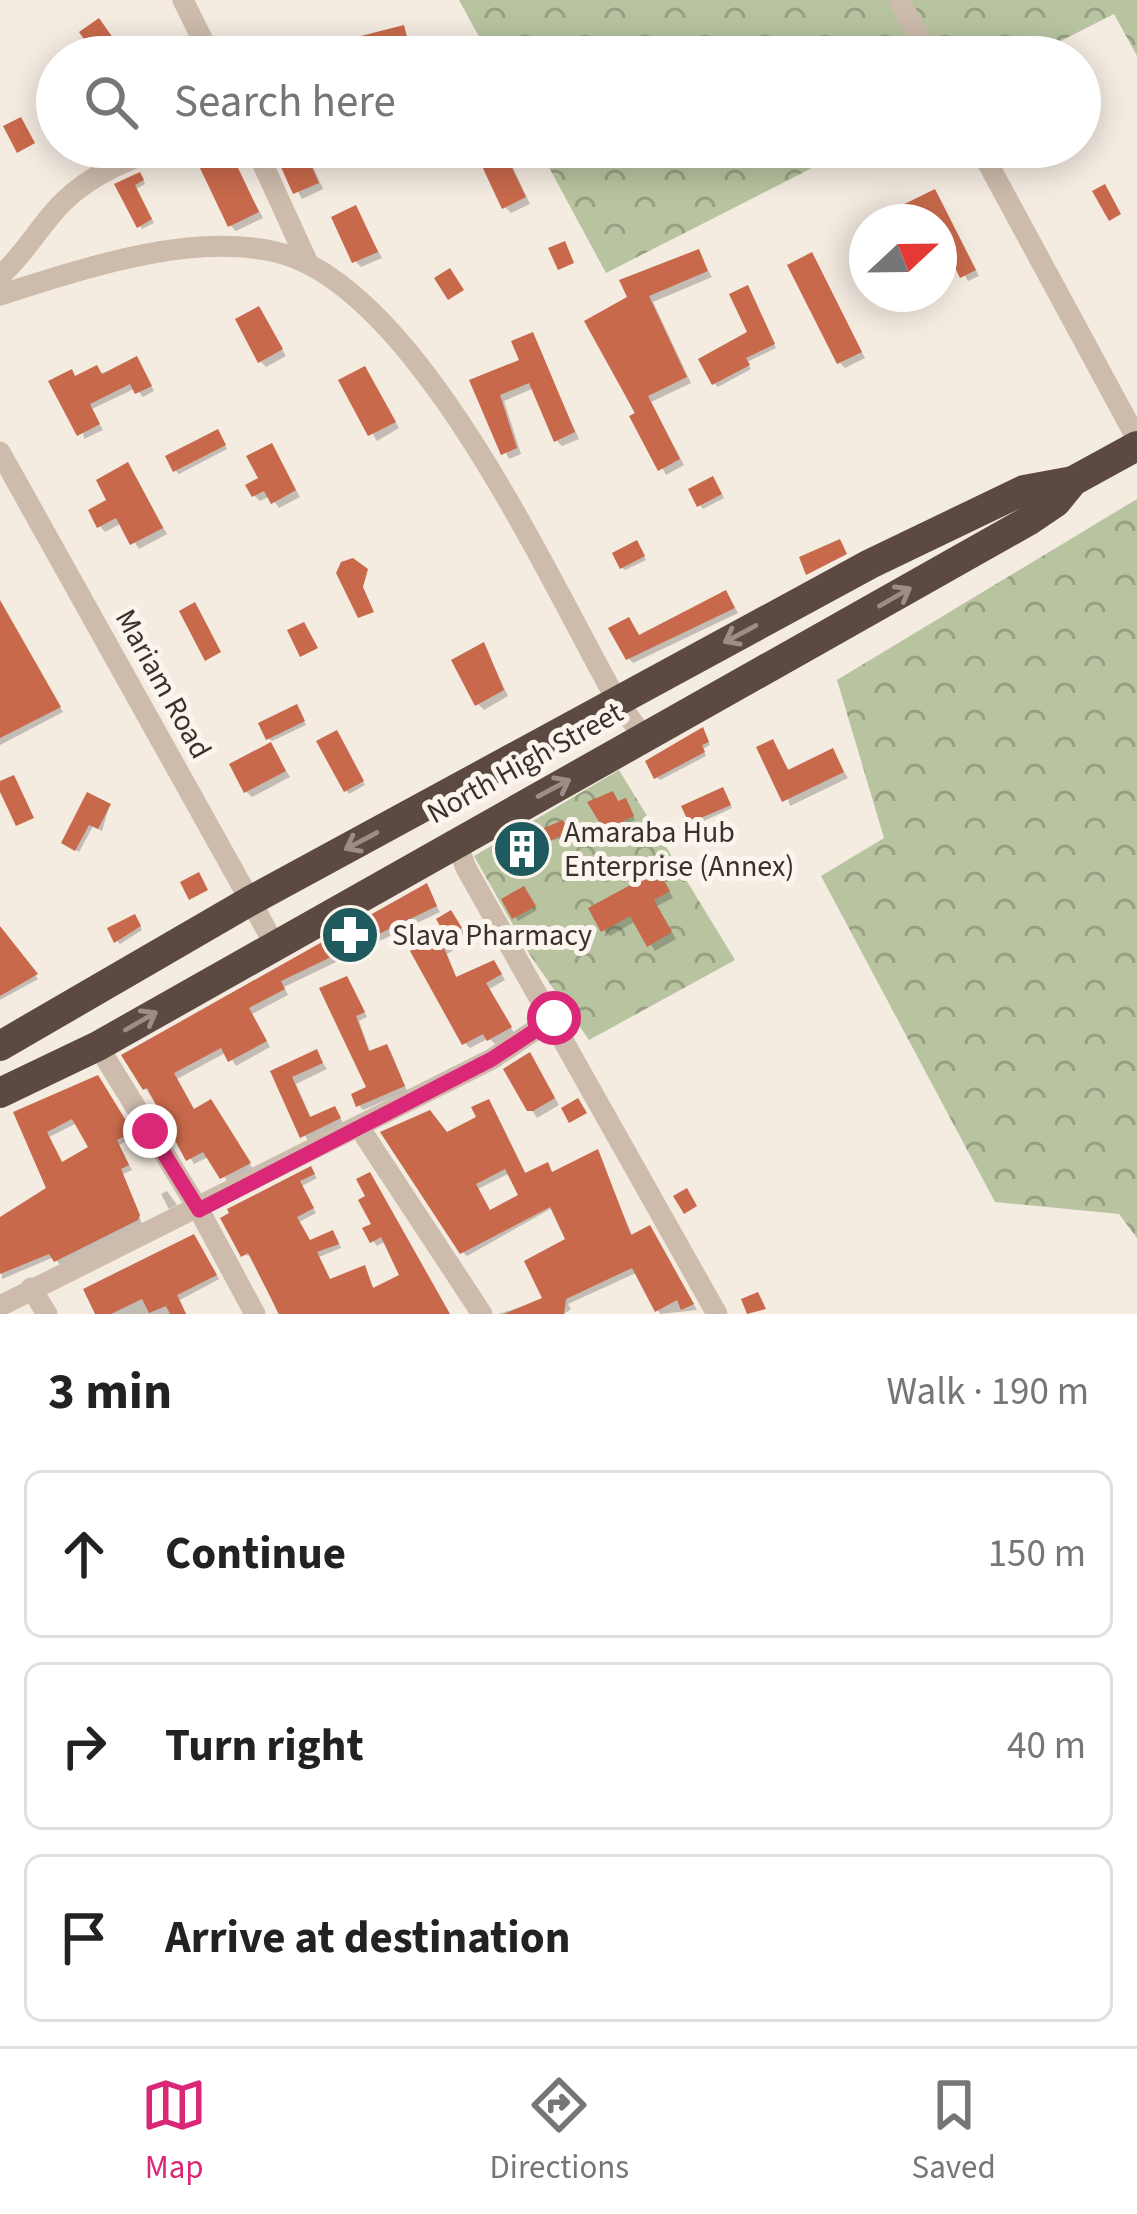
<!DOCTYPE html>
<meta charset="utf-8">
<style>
:root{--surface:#fff;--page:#f6f6f6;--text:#222;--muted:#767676;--line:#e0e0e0;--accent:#db2777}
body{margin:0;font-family:"Source Sans 3",sans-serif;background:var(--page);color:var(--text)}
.compass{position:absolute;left:849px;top:204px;width:108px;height:108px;border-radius:50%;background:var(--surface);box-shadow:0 6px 30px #0003;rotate:68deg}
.stop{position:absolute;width:36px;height:36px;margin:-27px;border:9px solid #db2777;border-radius:50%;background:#fff}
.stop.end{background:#db2777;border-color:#fff;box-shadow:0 3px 12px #0008}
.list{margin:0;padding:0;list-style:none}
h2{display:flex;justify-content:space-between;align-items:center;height:156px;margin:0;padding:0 48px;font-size:51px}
h2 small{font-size:39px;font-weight:400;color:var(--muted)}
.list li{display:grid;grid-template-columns:78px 1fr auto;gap:36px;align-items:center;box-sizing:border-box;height:168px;margin:0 24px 24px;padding:0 24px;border:3px solid var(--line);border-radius:18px}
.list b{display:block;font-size:45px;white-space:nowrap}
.list em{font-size:39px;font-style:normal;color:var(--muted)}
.icon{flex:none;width:66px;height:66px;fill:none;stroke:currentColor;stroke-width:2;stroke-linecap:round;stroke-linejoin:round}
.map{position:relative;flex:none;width:1137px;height:1314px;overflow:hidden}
.search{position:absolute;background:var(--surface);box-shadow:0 6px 30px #0003;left:36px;right:36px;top:36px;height:132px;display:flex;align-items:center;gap:30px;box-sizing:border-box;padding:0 42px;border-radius:66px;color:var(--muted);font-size:45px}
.sheet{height:732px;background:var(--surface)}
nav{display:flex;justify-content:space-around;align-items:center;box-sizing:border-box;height:168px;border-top:3px solid var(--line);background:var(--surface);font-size:33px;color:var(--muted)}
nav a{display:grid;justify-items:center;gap:6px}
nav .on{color:var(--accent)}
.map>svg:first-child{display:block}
.forest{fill:url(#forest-crowns)}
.shadow{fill:#0003;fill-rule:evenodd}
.building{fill:#c8694b;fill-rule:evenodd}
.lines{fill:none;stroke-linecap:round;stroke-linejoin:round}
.minor{stroke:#cdbbac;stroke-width:21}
.highway{stroke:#5c4a42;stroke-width:30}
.oneway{stroke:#9c8e87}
.route{stroke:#db2777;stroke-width:15}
.labels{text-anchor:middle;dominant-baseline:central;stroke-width:10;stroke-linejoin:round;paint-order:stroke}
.street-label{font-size:30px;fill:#3b302b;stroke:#fbf5ee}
.poi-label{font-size:30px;fill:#3b302b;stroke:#fbf5ee;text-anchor:start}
</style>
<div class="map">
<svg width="1137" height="1314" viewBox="0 0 1137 1314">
<defs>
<pattern id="forest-crowns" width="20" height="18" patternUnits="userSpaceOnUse" patternTransform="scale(3)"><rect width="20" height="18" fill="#b8c4a0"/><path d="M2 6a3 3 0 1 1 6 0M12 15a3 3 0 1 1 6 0" fill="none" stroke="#97a083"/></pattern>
</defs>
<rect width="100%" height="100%" fill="#f4ebe1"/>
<g class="forest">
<polygon points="459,0 1137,0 1137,56 1114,14 1029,57 490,57"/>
<polygon points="538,147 853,147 606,273"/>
<polygon points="1137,499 1137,1238 1119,1214 995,1202 821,876 884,838 837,680"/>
<polygon points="619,770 735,960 589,1040 530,955 474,856"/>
</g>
<g class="shadow">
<polygon points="273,147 304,147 323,189 302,199"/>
<polygon points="478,147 503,147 530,204 511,213 505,207"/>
<polygon points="229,155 263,218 236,231 230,225"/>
<polygon points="143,179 145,184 136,189 154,223 142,229 118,185"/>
<polygon points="939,198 979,276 968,281 934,218 884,222"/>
<polygon points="356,209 382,258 361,267 355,261"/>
<polygon points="698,253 712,277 653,302 691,383 651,402 684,465 666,475 588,322"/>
<polygon points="812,256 865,358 845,368 839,362"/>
<polygon points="750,292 776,348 747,362 751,369 718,387 715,384 750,333"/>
<polygon points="259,310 286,356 266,367 260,361"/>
<polygon points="532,335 579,439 562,446 556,440 534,388 504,401 521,454 509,459 473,382 523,361"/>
<polygon points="141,365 154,391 143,397 136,388 92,409 103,430 84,439 77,378"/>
<polygon points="365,369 399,428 377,441 342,381"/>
<polygon points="221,436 227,449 179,474 176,471 169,458"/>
<polygon points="271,446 300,497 279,508 270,496 260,501 254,495"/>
<polygon points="133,472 167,534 139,549 122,523 105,532 100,526"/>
<polygon points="716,483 724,498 703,509 700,505"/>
<polygon points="640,547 646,560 625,570 622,567"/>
<polygon points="730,599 738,613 633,663 628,658"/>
<polygon points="0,611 7,615 63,712 0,745"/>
<polygon points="484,645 508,696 484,710 478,704"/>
<polygon points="299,711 306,725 272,741 268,738"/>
<polygon points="705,734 710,745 703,749 706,756 660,780 657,777"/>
<polygon points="340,737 365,785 349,794 346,790"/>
<polygon points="772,742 790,772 832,752 848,778 790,806"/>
<polygon points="271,746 290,777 252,797 246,791"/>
<polygon points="726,794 732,808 695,825 691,821"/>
<polygon points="619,804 628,805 635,820 609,831 606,828"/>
<polygon points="109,807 102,831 93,826 79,852 64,843"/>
<polygon points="566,827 570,836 545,842"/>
<polygon points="540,841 544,852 527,860 522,855"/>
<polygon points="663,880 673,898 657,906 676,939 655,951 636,921 610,936 604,930"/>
<polygon points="426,887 440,912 284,987 288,995 252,1014 270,1047 236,1066 227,1052 177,1079 195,1112 215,1108 253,1169 228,1182 210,1156 194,1164 125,1056"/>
<polygon points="527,893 537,910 518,921 505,900"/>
<polygon points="455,919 465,934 459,937 463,944 447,954 457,979 498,968 505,980 489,989 514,1033 495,1044 489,1038 470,1048 465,1043 414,952 447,932"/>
<polygon points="138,921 142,930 120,944 117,941"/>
<polygon points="0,930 38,979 0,1000"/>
<polygon points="351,984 367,1017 359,1021 371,1054 387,1047 391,1052 407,1091 363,1110 359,1105 370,1089 323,989"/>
<polygon points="316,1053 327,1069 296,1084 312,1120 334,1110 345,1125 309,1143 274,1073"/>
<polygon points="535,1062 559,1105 537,1118 507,1070"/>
<path d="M102,1083L135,1137L119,1145L132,1170L123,1174L142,1224L60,1265L54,1257L2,1279L0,1220L50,1190L17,1114ZM77,1123L92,1149L63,1164L49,1137Z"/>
<path d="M493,1107L527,1176L547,1166L553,1175L597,1153L633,1237L654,1233L697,1310L660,1314L638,1272L568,1304L571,1309L564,1314H498L546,1299L569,1240L552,1208L467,1256L463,1252L447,1135ZM510,1173L522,1197L491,1213L478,1189Z"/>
<polygon points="311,1170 317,1178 302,1186 316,1213 299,1222 311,1243 333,1234 337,1238 341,1248 319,1257 331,1281 364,1269 375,1291 403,1276 386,1241 377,1246 373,1241 375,1225 450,1314 278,1314 253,1256 244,1255 225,1219"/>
<polygon points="167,1191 177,1205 169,1209 161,1194"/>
<polygon points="194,1237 219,1279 180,1300 186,1314 98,1314"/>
</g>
<g class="building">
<polygon points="99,18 118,45 133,36 143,50 132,57 96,57 79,32"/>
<polygon points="404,25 412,57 362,57 357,37"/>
<polygon points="21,117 35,143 17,153 3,126"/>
<polygon points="272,147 303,147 319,183 293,194"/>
<polygon points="473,147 502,147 526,197 502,209"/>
<polygon points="230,151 259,212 228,227 199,166"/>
<polygon points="140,172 144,180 135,185 152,219 137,228 114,184"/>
<polygon points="1105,184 1121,214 1109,221 1092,191"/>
<polygon points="935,189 976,270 960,278 939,235 939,222 928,214 911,222 868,222"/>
<polygon points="356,205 378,252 352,263 331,217"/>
<polygon points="565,241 574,263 558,270 548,248"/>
<polygon points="699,249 708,271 649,296 687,377 648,396 680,459 658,471 629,416 635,413 584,321 627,297 619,280"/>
<polygon points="812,252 862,352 837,364 787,265"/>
<polygon points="450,268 464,290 448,300 434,278"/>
<polygon points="748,285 775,344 746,358 750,365 712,385 698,359 747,332 729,294"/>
<polygon points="259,306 283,349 258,363 235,319"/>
<polygon points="533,332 575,432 554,442 529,383 500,395 517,448 501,455 469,380 519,360 511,341"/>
<polygon points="137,356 152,386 135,394 130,384 90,404 100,424 77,436 48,381 72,369 75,376 97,365 102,374"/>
<polygon points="365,366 396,422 368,436 338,380"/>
<polygon points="218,429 226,445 173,472 165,456"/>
<polygon points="272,443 296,490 271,504 264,491 252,497 245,485 258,478 246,456"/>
<polygon points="128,462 163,528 130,545 116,518 97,528 88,510 106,500 96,480"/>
<polygon points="713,476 722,494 697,507 688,489"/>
<polygon points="840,539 847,554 806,575 799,557"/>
<polygon points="637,540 645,556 620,569 612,553"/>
<polygon points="353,558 368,569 363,587 374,612 358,618 336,573 341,562"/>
<polygon points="726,590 735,608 626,660 608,628 629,617 639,635"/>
<polygon points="0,600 61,707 0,738"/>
<polygon points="195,602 221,652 205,661 179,611"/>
<polygon points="304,622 318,648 300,657 287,630"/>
<polygon points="484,642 504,690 475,706 451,660"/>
<polygon points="297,704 305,721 266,740 258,723"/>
<polygon points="703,727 709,742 702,745 705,752 654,779 645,761"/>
<polygon points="337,730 364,781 344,792 316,741"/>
<polygon points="773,739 788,770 833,748 844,772 782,802 756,747"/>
<polygon points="271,742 286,771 244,793 229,764"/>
<polygon points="14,775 34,818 16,826 0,792 0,781"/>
<polygon points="723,787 731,805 689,823 681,806"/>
<polygon points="613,791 618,801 626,798 634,816 604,830 587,802"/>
<polygon points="87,792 111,804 98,829 89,825 75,851 61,843"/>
<polygon points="563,820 569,833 543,843 537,831"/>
<polygon points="536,833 542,847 520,857 514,845"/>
<polygon points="658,870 670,891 654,900 672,932 647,947 630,916 601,932 588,908"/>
<polygon points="199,872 208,890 189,900 180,882"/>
<polygon points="427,883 437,906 281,981 285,989 249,1008 267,1041 228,1062 221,1048 174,1073 194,1109 211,1099 251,1163 220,1179 203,1152 186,1161 147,1088 143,1090 121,1055"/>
<polygon points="524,886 536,906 512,919 501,899"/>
<polygon points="451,910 462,928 457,931 460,938 444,948 456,977 494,960 502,974 486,983 512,1027 487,1041 483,1034 462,1045 410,951 443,931 436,919"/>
<polygon points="135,914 141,926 114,943 107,928"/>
<polygon points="0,926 38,974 0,996"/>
<polygon points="347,976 365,1012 356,1016 369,1051 387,1044 405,1086 356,1107 351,1094 366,1087 319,988"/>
<polygon points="317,1049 323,1063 292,1077 310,1117 335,1106 341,1118 300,1138 270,1071"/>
<polygon points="530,1052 555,1098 533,1111 527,1111 503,1069"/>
<path d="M98,1075L133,1132L117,1140L129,1165L121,1169L140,1215L138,1220L54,1262L49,1254L0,1274V1217L46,1188L13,1112ZM72,1119L88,1147L62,1162L47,1132Z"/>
<polygon points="578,1098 587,1113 569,1123 561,1108"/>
<path d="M489,1099L525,1173L548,1162L552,1172L598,1149L631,1235L650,1225L694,1304L681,1310L677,1300L655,1312L632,1268L566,1299L564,1314H504L542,1298L524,1261L565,1239L550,1207L460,1254L380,1132L430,1110L447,1132L476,1117L471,1107ZM505,1169L518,1195L490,1210L476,1184Z"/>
<polygon points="311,1166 315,1174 300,1181 314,1208 297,1217 310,1240 333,1230 339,1244 317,1252 330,1279 365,1265 373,1288 399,1275 381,1237 370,1243 362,1228 371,1224 358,1200 365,1196 356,1179 370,1172 450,1314 279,1314 248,1253 241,1257 220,1218 229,1213 227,1209"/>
<polygon points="687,1188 697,1206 684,1214 673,1196"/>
<polygon points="194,1234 217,1275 177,1295 186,1314 170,1314 166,1306 149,1313 142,1299 111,1314 95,1314 83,1289"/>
<polygon points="758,1292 766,1309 747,1314 741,1299"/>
</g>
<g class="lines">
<g class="minor">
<polyline points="183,0 211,57"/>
<polyline points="899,0 930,57"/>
<polyline points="255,147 308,263"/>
<polyline points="979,147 1137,439"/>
<path d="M0,276C25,254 40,225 63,202C93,173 127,160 165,147"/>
<path d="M0,295C82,269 189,232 276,252C416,285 548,578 616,699L645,739"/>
<polyline points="0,452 275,945"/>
<polyline points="456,841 466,868 717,1314"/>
<polyline points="98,1046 199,1210 255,1314"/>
<polyline points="359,1127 482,1314"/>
<polyline points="31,1288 47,1314"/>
<polyline points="0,1306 492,1059 553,1018"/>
</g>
<g class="highway">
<polyline points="0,1046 250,901 870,564 1024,490 1073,481"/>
<polyline points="0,1093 98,1046 1028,521 1056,502 1073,481 1137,446"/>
</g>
</g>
<defs><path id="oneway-shaft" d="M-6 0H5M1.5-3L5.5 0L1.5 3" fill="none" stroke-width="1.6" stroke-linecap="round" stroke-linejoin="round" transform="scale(3)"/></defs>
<g class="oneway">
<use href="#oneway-shaft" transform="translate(895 597) rotate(-30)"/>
<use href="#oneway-shaft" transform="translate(740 634) rotate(152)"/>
<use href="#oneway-shaft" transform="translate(554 788) rotate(-28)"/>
<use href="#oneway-shaft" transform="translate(361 841) rotate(152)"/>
<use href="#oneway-shaft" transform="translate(141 1021) rotate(-30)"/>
</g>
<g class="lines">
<polyline class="route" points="150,1131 199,1210 492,1059 554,1018"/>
</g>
<defs>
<symbol id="building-disc" viewBox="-11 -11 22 22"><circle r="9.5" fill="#1f5a5e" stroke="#fbf5ee"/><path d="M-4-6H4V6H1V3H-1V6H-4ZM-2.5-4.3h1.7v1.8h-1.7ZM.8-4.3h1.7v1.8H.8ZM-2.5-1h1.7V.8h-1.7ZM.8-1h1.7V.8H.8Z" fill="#fff"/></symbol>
<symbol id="pharmacy-disc" viewBox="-11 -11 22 22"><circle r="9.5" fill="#1f5a5e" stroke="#fbf5ee"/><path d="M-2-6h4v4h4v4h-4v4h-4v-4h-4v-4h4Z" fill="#fff"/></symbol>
</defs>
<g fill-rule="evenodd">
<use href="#building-disc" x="489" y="816" width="66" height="66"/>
<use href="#pharmacy-disc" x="317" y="902" width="66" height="66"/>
</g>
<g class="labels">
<g class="street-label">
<text transform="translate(163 684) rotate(61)">Mariam Road</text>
<text transform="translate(525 763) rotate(-29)">North High Street</text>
</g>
<g class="poi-label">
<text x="564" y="832">Amaraba Hub<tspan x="564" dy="34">Enterprise (Annex)</tspan></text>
<text x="392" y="935">Slava Pharmacy</text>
</g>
</g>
</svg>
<svg class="compass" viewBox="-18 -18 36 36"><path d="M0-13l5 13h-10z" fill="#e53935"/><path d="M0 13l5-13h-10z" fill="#767676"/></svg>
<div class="stop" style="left:554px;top:1018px"></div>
<div class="stop end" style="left:150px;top:1131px"></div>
<div class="search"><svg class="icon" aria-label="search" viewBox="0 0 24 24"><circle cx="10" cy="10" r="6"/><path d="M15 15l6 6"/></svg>Search here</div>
</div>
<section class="sheet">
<h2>3 min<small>Walk · 190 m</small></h2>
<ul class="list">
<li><svg class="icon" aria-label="ahead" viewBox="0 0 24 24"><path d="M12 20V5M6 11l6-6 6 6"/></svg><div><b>Continue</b></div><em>150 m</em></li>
<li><svg class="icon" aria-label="right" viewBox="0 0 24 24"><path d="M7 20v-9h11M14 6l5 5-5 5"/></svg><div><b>Turn right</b></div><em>40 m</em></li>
<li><svg class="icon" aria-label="arrive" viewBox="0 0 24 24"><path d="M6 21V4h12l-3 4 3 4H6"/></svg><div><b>Arrive at destination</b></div></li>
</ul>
</section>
<nav>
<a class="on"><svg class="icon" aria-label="map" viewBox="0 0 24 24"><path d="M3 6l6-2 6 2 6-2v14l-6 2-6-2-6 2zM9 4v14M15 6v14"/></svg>Map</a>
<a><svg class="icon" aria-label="directions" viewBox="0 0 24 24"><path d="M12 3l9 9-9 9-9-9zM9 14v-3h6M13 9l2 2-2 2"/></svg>Directions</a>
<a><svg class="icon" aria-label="saved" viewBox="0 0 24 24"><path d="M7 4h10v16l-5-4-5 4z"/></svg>Saved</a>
</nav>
